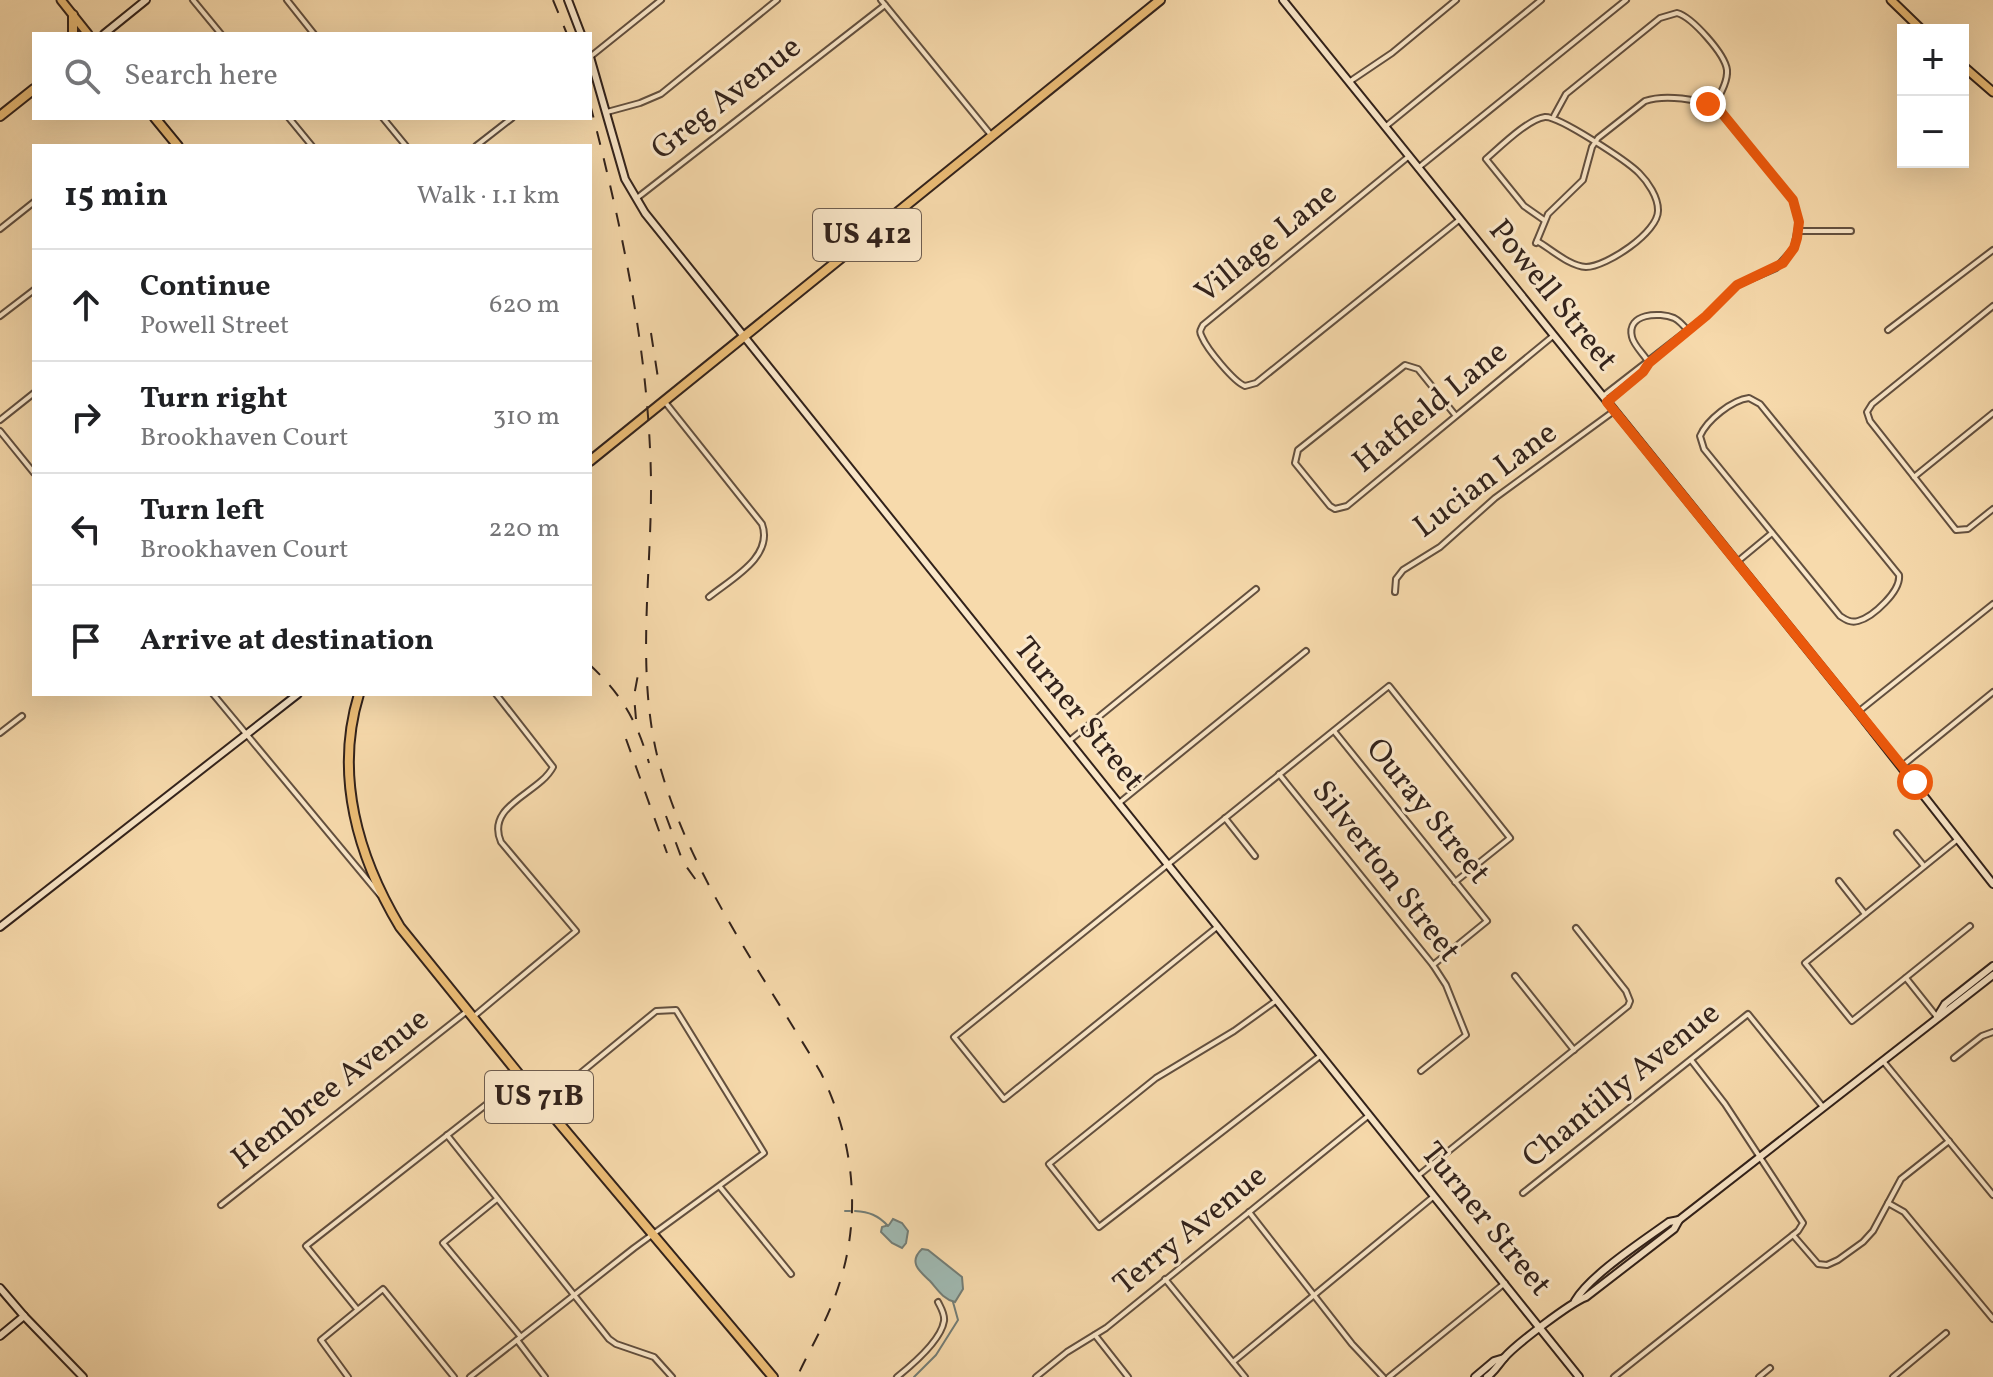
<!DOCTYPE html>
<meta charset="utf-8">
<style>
:root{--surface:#fff;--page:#f6f6f6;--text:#202124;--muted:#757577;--line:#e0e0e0}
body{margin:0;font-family:Vollkorn,serif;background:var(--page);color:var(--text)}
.controls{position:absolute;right:24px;top:24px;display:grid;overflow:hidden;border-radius:0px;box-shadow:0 8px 32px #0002}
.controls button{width:72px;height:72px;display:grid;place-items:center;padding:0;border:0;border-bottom:2px solid var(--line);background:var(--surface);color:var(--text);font:40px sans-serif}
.stop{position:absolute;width:24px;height:24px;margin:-18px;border:6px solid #ea580c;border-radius:50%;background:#fff}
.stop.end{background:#ea580c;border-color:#fff;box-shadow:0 2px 8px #0008}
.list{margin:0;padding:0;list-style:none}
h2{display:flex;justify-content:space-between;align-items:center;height:104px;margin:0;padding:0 32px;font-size:34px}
h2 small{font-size:26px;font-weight:400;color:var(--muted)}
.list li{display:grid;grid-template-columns:52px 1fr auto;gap:24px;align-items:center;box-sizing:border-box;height:112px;padding:0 32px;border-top:2px solid var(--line)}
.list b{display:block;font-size:30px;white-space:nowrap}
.list p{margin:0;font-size:26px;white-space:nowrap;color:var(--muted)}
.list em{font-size:26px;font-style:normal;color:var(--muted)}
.icon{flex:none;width:44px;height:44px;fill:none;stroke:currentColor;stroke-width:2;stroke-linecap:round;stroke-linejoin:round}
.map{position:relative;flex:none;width:1993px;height:1377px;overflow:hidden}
.search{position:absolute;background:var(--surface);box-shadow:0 8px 32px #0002;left:32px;top:32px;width:560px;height:88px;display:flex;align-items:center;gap:20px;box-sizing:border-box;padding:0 28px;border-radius:0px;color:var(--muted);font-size:30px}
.panel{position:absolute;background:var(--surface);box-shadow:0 8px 32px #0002;left:32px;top:144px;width:560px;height:552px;border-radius:0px}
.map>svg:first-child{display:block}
.water{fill:#9fb9b2;stroke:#737d76;stroke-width:2}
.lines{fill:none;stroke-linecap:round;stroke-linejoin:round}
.stream{stroke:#737d76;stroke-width:2}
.street-casing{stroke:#63503f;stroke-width:8}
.secondary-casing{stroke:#32221b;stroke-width:10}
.primary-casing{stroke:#32221b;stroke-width:11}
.highway-casing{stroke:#32221b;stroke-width:12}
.street{stroke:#fae7c9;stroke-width:4}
.secondary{stroke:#fae7c9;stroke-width:6}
.primary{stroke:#ecbd76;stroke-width:7}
.highway{stroke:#ecbd76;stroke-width:8}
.rail{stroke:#32221b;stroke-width:2;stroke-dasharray:14 14;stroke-linecap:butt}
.route{stroke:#ea580c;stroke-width:10}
.labels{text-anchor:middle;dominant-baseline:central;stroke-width:6;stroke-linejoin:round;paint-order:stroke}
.shield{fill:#fae7c9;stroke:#6e5d4f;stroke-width:2}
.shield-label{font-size:30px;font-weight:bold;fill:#32221b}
.street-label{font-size:32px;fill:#32221b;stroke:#fae7c9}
</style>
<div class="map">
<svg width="1993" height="1377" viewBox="0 0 1993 1377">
<rect width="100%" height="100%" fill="#f7daac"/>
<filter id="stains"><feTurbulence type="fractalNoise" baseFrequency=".0025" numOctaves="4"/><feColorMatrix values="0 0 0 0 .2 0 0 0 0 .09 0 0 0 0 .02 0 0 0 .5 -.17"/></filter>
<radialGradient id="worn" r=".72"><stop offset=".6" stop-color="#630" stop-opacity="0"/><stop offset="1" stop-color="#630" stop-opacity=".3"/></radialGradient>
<g class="water">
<polygon points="893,1219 902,1223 908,1231 906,1243 902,1248 892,1243 881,1232 882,1227 889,1225"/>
<path d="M922,1249L928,1250L962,1277L963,1289L955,1302C943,1299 938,1290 930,1281C919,1271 908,1262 922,1249Z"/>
</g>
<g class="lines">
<g class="stream">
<polyline points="845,1211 850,1211"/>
<path d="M855,1211C869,1212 878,1215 888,1226"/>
<polyline points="914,1377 936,1355 958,1320 953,1302"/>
</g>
<defs>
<g id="street">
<polyline points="193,0 221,34"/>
<polyline points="287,0 314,34"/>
<polyline points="881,0 991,135"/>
<polyline points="590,57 661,0"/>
<polyline points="1349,82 1392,53 1456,0"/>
<polyline points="607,112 640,103 661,94 777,0"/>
<path d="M1554,116L1566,94L1660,18L1677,13C1692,17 1725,54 1727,70C1728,82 1719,96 1714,106"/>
<polyline points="289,118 312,146"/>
<polyline points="383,118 406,146"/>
<polyline points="1385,127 1541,0"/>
<polyline points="476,146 512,118"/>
<path d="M1408,157L1203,325C1200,331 1199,331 1202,337C1207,349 1234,382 1245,386L1256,383L1459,220"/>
<polyline points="1418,168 1626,0"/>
<polyline points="637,198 885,5"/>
<polyline points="0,229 34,202"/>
<polyline points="1799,231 1851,231"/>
<path d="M1537,241C1551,249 1569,266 1586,267C1606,267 1659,232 1658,210C1658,197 1648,182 1639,173C1627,161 1559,116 1545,117C1528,119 1500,147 1486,159L1524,206L1544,220"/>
<path d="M1536,243L1548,214L1583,180L1592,147L1598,138L1645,101C1665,94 1699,99 1717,108L1793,200L1799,222L1794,248L1776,268L1737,285L1706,316L1603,396"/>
<polyline points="1993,306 1872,404 1867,412 1870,421 1956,530 1968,529 1993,509"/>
<polyline points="0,316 34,290"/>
<polyline points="1888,330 1993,250"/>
<path d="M1649,363C1644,354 1634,346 1632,337C1626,313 1660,312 1674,318C1680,321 1684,326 1688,331"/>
<path d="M1749,398L1760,404L1899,575C1901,591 1873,617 1858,621C1851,623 1846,620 1840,616L1704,449L1700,436C1707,420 1732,400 1749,398Z"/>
<path d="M665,402L762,524C774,557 731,579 709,597"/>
<polyline points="1607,402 1643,372 1647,365"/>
<polyline points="1456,416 1418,369 1405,365 1298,450 1295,463 1330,506 1335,509 1347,506 1553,336"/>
<polyline points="0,420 34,393"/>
<polyline points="0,431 34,473"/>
<polyline points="1914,477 1993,413"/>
<polyline points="1737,562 1772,533"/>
<polyline points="1395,592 1396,579 1403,570 1440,547 1495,498 1614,411"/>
<polyline points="213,694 380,895"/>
<polyline points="1858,712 1993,604"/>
<polyline points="1334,731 1487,921 1433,965"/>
<polyline points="0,733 22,716"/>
<polyline points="1069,741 1256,589"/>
<polyline points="1902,766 1993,692"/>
<polyline points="1279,774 1433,965 1446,985 1466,1035 1421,1071"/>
<polyline points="1119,803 1306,651"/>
<polyline points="1225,818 1255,856"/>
<polyline points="1897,833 1924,866"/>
<polyline points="1958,839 1805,963 1852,1021 1970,926"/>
<polyline points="1839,881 1865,914"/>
<polyline points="1217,927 1004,1099 954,1037 1389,686 1510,838 1455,882"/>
<polyline points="1515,976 1574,1050"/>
<polyline points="1906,978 1937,1017"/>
<polyline points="1277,1000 1234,1031 1156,1078 1049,1164 1099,1227 1320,1056"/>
<path d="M473,1017L576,931L501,842C485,805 539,794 553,767L496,694"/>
<polyline points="1954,1058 1982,1036 1993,1032"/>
<polyline points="1883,1061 1993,1195"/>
<polyline points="447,1135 609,1339 616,1344 654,1357 672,1377"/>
<polyline points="1419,1175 1628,1006 1630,1001 1626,991 1576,928"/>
<polyline points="720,1187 791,1274"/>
<polyline points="1523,1193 1748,1014 1823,1107"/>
<polyline points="497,1199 443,1243 521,1337"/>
<polyline points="1888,1203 1904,1212 1993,1319"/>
<polyline points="221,1205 466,1012"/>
<polyline points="1249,1212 1352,1344 1383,1377"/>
<polyline points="1793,1235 1818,1264 1827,1265 1838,1260 1863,1242 1873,1231 1901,1179 1949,1141"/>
<polyline points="1165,1279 1245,1377"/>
<polyline points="357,1309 306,1246 520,1078"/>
<polyline points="1095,1335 1128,1377"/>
<polyline points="517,1340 545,1377"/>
<polyline points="1233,1362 1433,1197"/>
<polyline points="348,1377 321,1340 383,1289 454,1377"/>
<polyline points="470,1377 634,1248 764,1153 676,1010 656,1011 543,1104"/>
<path d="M897,1377C912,1365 941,1340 944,1321C945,1314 941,1308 938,1302"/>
<polyline points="1036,1377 1067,1352 1106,1328 1368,1116"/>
<polyline points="1389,1377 1505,1283"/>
<polyline points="1614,1377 1798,1231 1803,1223 1725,1104 1691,1060"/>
<polyline points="1759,1377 1770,1368"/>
<polyline points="1893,1377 1946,1333"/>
</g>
<g id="secondary">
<polyline points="568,0 581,34"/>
<polyline points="1283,0 1858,712 1993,884"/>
<polyline points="104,34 146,0"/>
<polyline points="590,57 625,179 645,213 1579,1377"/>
<polyline points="0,927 298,694"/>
<polyline points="1937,1017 1945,1004 1993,966"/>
<polyline points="0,1288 24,1316 83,1377"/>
<path d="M1575,1301C1590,1275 1643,1241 1669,1222L1679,1220"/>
<polyline points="0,1336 24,1316"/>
<polyline points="1475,1377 1494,1361 1504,1358"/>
<path d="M1487,1377C1495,1371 1498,1365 1504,1358C1515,1345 1570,1303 1586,1297L1674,1229L1679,1220L1993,975"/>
</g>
<g id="primary">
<polyline points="61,0 88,34"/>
<polyline points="1891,0 1922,30"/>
<polyline points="1963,66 1993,92"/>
</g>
<g id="highway">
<polyline points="73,15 73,34"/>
<polyline points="0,116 34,89"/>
<polyline points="155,118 178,146"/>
<polyline points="590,461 1160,0"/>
<path d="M359,694C334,775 358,857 400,927L543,1104L773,1377"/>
</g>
</defs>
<use href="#street" class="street-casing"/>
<use href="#secondary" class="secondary-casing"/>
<use href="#primary" class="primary-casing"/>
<use href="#highway" class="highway-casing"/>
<use href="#street" class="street"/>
<use href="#secondary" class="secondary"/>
<use href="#primary" class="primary"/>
<use href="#highway" class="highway"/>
<g class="rail">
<polyline points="553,0 567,34"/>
<path d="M590,104C622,228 649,351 651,480C652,573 635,672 659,763C690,876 763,974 821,1073C856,1145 863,1224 834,1299C824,1326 809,1351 797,1377"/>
<polyline points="651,333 658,378"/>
<path d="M590,665C622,695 637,721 649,763"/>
<polyline points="636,719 634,696 640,664"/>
<polyline points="626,739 667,853"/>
<polyline points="666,816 683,862 701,887"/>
</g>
</g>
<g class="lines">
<polyline class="route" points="1708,104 1721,112 1793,200 1799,222 1797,238 1794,248 1783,263 1737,285 1706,316 1649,363 1643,372 1607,402 1915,782"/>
</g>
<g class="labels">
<g class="shield">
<rect x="813" y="209" width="108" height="52" rx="6"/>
<rect x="485" y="1071" width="108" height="52" rx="6"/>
</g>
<g class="shield-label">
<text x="867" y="235">US 412</text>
<text x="539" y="1097">US 71B</text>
</g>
<g class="street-label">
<text transform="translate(727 99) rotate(-38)">Greg Avenue</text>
<text transform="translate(1267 244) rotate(-39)">Village Lane</text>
<text transform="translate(1552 296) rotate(51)">Powell Street</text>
<text transform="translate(1431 408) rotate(-39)">Hatfield Lane</text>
<text transform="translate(1486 481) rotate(-37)">Lucian Lane</text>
<text transform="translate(1078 715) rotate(51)">Turner Street</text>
<text transform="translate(1427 812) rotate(51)">Ouray Street</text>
<text transform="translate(1385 872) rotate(52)">Silverton Street</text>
<text transform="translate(1622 1086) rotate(-39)">Chantilly Avenue</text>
<text transform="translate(331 1090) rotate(-38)">Hembree Avenue</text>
<text transform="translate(1485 1220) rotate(51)">Turner Street</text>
<text transform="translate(1191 1231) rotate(-39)">Terry Avenue</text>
</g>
</g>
<rect width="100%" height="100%" filter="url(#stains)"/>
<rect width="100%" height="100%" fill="url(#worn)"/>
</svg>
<div class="controls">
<button>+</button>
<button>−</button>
</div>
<div class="stop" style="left:1915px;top:782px"></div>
<div class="stop end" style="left:1708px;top:104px"></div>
<div class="search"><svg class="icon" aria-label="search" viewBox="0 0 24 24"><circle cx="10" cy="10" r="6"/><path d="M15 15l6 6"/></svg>Search here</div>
<section class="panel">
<h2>15 min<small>Walk · 1.1 km</small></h2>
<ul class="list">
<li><svg class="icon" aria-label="ahead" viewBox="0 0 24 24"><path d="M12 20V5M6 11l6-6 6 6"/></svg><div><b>Continue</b><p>Powell Street</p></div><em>620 m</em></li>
<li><svg class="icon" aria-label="right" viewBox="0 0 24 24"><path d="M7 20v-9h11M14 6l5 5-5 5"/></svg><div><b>Turn right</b><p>Brookhaven Court</p></div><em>310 m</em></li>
<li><svg class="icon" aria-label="left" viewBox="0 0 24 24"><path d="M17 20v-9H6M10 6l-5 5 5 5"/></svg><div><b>Turn left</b><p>Brookhaven Court</p></div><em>220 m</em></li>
<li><svg class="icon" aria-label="arrive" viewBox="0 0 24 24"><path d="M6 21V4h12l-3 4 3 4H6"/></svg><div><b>Arrive at destination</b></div></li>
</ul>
</section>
</div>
